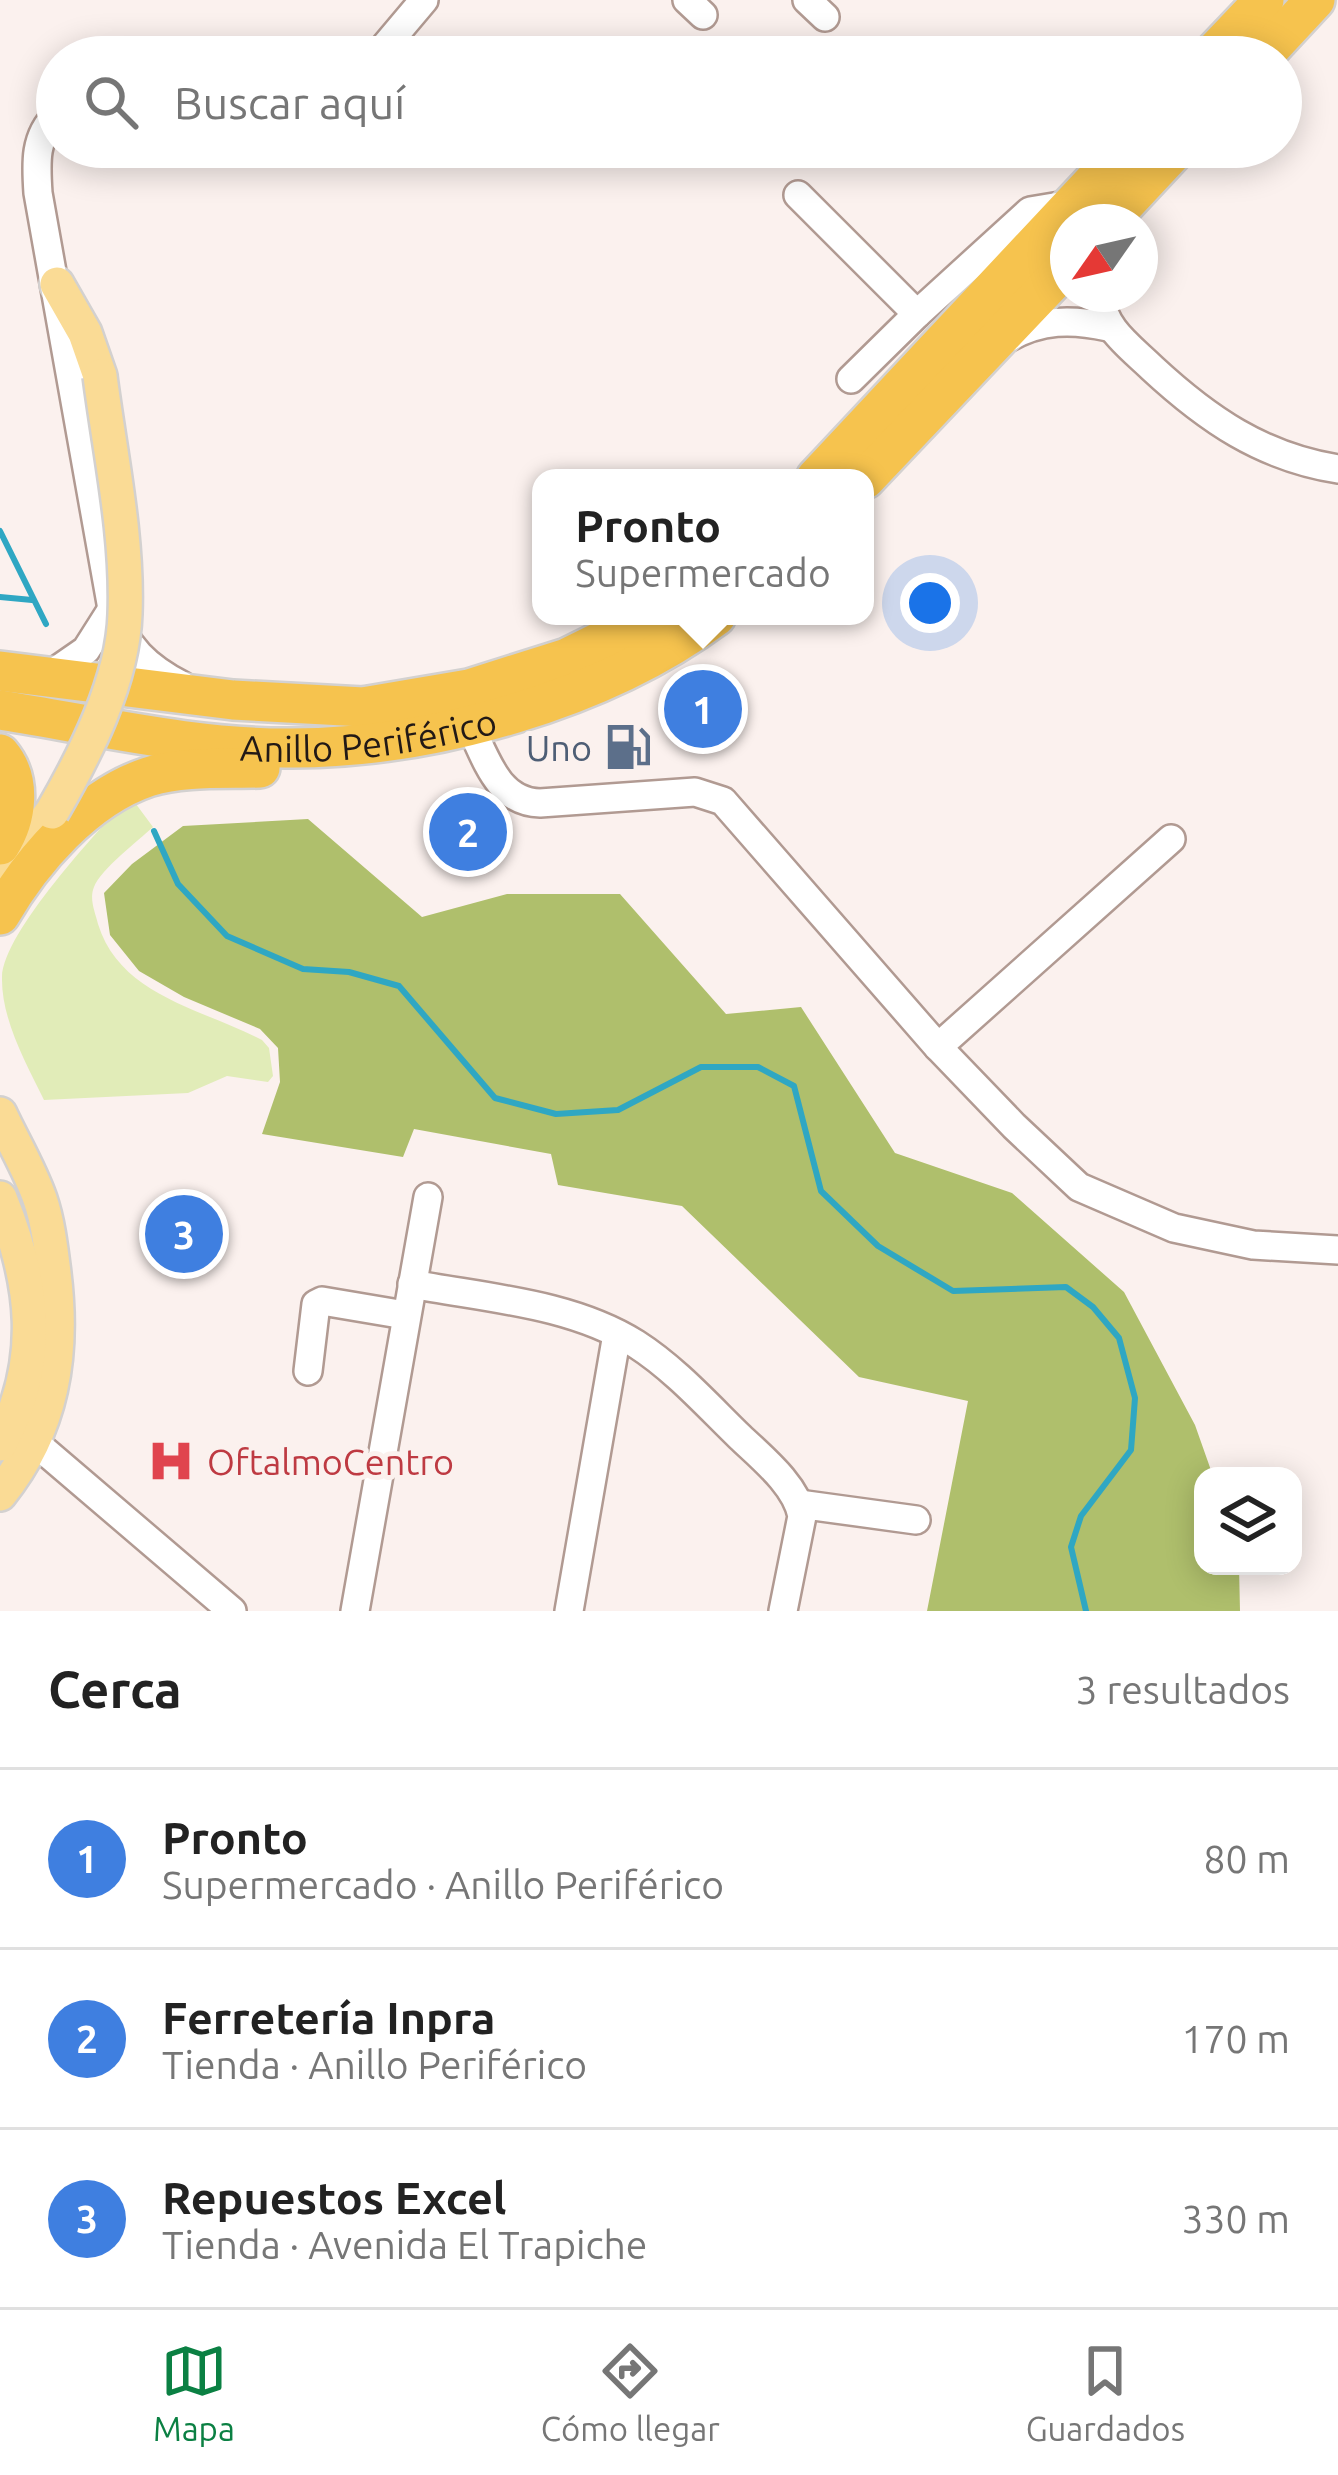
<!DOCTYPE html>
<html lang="es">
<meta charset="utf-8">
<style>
:root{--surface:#fff;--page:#f6f6f6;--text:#222;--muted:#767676;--line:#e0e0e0;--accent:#0b8043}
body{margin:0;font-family:Ubuntu,sans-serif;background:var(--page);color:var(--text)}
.controls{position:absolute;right:36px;bottom:36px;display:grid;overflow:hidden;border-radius:24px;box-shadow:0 6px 30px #0003}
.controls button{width:108px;height:108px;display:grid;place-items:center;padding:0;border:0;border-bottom:3px solid var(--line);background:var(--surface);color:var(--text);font:60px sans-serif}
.compass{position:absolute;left:1050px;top:204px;width:108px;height:108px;border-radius:50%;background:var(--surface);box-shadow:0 6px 30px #0003;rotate:236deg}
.you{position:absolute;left:930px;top:603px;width:42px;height:42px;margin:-30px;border:9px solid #fff;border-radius:50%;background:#1a73e8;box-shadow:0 0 0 18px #1a73e833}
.badge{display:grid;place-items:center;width:78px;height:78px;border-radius:50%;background:var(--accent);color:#fff;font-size:39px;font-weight:700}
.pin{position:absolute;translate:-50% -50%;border:6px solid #fff;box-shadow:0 3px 12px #0006}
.popup{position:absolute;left:532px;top:469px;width:342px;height:156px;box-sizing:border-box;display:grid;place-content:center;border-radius:24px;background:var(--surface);filter:drop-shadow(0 3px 9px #0005);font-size:39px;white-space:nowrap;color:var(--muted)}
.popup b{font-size:45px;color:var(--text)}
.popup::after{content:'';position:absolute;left:50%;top:100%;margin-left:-24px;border:24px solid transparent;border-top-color:var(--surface)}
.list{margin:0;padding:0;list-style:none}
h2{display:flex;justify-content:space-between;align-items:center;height:156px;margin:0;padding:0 48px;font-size:51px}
h2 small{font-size:39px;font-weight:400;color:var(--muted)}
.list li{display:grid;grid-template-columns:78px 1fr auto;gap:36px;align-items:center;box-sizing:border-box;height:180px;padding:0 48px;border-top:3px solid var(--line)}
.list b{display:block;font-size:45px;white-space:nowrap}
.list p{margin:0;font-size:39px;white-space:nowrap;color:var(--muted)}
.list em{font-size:39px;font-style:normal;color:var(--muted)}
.icon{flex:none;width:66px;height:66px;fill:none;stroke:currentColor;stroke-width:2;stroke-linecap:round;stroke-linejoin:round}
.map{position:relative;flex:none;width:1338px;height:1611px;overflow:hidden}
.search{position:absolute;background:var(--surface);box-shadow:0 6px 30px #0003;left:36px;right:36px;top:36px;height:132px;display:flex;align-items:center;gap:30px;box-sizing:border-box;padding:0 42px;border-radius:66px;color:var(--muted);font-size:45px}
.sheet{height:696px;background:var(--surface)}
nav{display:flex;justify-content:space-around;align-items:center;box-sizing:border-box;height:168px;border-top:3px solid var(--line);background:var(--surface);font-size:33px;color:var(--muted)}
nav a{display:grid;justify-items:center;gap:6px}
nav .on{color:var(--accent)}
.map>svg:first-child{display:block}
.green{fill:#e1ecb8}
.forest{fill:#afbf6c}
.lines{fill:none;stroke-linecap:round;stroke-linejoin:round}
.stream{stroke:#2fa7c3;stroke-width:6}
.minor-casing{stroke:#b19a92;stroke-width:32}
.major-casing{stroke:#d3d1d0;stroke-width:38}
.highway-casing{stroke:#d3d1d0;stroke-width:44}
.minor{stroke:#fff;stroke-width:27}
.major{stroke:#fadb95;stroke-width:33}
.highway{stroke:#f6c34e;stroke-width:39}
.major-bridge-casing{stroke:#d3d1d0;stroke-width:38;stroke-linecap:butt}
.major-bridge{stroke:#fadb95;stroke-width:33}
.labels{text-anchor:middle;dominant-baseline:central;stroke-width:10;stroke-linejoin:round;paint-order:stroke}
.street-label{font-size:36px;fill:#221916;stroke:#fbf1ee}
.service-label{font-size:36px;fill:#4e5e75;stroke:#fbf1ee;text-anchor:end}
.health-label{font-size:36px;fill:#be3a42;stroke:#fbf1ee;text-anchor:start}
</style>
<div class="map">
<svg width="1338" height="1611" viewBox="0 0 1338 1611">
<rect width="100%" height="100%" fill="#fbf1ee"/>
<path class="green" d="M130,796L153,827C138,841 101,869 94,887C89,899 95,912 98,924C120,996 203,1009 262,1040L269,1048L273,1076L268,1082L227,1076L188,1093L44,1100C26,1063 1,1019 2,977C3,932 99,830 130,796Z"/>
<polygon class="forest" points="308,819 422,917 507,894 620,894 726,1014 801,1007 895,1153 1012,1193 1124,1292 1195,1425 1213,1476 1203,1476 1203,1566 1239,1566 1240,1611 927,1611 968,1401 859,1377 682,1206 558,1185 551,1154 414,1129 403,1157 262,1134 280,1082 278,1048 260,1029 184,997 139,971 110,935 104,893 132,864 183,826"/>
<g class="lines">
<g class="stream">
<polyline points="0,531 46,624"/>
<polyline points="0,597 32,600"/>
<polyline points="154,831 178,884 227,936 303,969 349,972 399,986 495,1098 556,1114 618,1110 701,1067 758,1067 794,1086 821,1191 878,1246 953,1291 1066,1287 1093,1307 1119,1338 1135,1398 1131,1450 1081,1516 1071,1547 1086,1611"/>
</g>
<defs>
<g id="minor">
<polyline points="687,0 703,15"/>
<polyline points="807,0 825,17"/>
<polyline points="376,57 424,0"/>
<path d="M57,115C34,136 36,164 38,193L112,609C126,647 146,667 183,686"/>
<polyline points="798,195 917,314"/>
<path d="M1099,294C1104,329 1127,344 1152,368C1207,419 1262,457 1338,469"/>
<path d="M1008,338C1041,319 1072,319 1108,327"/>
<polyline points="851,379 917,314 1030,211 1072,204"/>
<polyline points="47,677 86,650 112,609"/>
<path d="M469,724C486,757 497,802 540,803L695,792L723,801L938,1047L1014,1126L1079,1187L1174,1228L1253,1245L1338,1250"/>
<polyline points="938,1047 1171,839"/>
<path d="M412,1284C485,1298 571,1303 636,1344C675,1369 707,1405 740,1437C762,1458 796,1485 802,1516L783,1611"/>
<polyline points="308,1371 316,1304 322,1301 405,1315"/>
<polyline points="19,1429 232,1611"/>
<polyline points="799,1504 916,1520"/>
<polyline points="355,1611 428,1197"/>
<polyline points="569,1611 617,1334"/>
</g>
<g id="major">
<polyline points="57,284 85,333 100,376"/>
<polyline points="0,879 52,812"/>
<path d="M0,1114C13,1142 30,1170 40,1199C48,1222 51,1249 54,1273C64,1355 53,1428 0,1494"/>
<path d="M0,1198C34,1282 44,1360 0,1444"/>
</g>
<g id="highway">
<polyline points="1210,57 1264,0"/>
<polyline points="1262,57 1315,0"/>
<polyline points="1108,222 1178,147"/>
<polyline points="816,478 1126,147"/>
<polyline points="865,479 1068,265"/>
<polyline points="0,671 233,700 363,707 469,689 567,658 652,616"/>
<path id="s1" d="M0,710C96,725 194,749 292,748C432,748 603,700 716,616"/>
<path d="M0,754C22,780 17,818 0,845"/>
<path d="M0,915C32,860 85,798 148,777C182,766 224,769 260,768"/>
</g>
</defs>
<use href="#minor" class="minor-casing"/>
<use href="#major" class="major-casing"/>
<use href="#highway" class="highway-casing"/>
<use href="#minor" class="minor"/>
<use href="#major" class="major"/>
<use href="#highway" class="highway"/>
<defs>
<path id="major-bridge" d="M52,812C85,755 123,681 125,614C128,535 110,454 100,376"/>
</defs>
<use href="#major-bridge" class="major-bridge-casing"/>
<use href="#major-bridge" class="major-bridge"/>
</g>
<defs>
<symbol id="fuel-bare" viewBox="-9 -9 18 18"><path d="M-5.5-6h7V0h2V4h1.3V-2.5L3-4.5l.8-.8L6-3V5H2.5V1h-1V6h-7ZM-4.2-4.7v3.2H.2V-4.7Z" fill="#5c6f8a" stroke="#fbf1ee" stroke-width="2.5" paint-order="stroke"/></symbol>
<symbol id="hospital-bare" viewBox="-9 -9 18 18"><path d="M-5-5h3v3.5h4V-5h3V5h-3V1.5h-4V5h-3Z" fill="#e0444e" stroke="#fbf1ee" stroke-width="2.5" paint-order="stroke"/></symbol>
</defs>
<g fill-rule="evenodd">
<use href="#fuel-bare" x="595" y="714" width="66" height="66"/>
<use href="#hospital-bare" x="138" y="1428" width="66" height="66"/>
</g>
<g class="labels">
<g class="street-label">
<text stroke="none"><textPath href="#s1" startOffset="372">Anillo Periférico</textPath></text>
</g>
<g class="service-label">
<text x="592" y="747">Uno</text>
</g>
<g class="health-label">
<text x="207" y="1461">OftalmoCentro</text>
</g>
</g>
</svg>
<div class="controls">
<button><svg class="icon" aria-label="layers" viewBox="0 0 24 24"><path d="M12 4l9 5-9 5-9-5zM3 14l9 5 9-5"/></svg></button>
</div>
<svg class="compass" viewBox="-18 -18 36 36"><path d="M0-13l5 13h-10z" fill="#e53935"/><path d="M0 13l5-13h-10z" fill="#767676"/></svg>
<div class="you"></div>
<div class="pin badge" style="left:703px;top:709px;background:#3f7fe0">1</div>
<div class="popup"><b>Pronto</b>Supermercado</div>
<div class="pin badge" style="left:468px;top:832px;background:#3f7fe0">2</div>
<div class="pin badge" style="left:184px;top:1234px;background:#3f7fe0">3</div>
<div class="search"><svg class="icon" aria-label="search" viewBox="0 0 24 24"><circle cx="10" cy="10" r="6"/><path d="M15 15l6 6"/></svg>Buscar aquí</div>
</div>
<section class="sheet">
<h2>Cerca<small>3 resultados</small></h2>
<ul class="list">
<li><span class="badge" style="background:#3f7fe0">1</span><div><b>Pronto</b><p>Supermercado · Anillo Periférico</p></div><em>80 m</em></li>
<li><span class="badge" style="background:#3f7fe0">2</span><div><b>Ferretería Inpra</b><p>Tienda · Anillo Periférico</p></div><em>170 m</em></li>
<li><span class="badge" style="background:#3f7fe0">3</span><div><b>Repuestos Excel</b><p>Tienda · Avenida El Trapiche</p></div><em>330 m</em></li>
</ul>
</section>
<nav>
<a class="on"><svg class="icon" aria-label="map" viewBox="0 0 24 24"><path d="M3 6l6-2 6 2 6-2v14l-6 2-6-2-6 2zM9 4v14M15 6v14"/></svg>Mapa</a>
<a><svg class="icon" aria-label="directions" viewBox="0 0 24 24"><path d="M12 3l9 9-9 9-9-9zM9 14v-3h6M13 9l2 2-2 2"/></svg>Cómo llegar</a>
<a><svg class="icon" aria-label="saved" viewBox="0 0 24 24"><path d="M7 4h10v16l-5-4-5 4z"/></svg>Guardados</a>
</nav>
